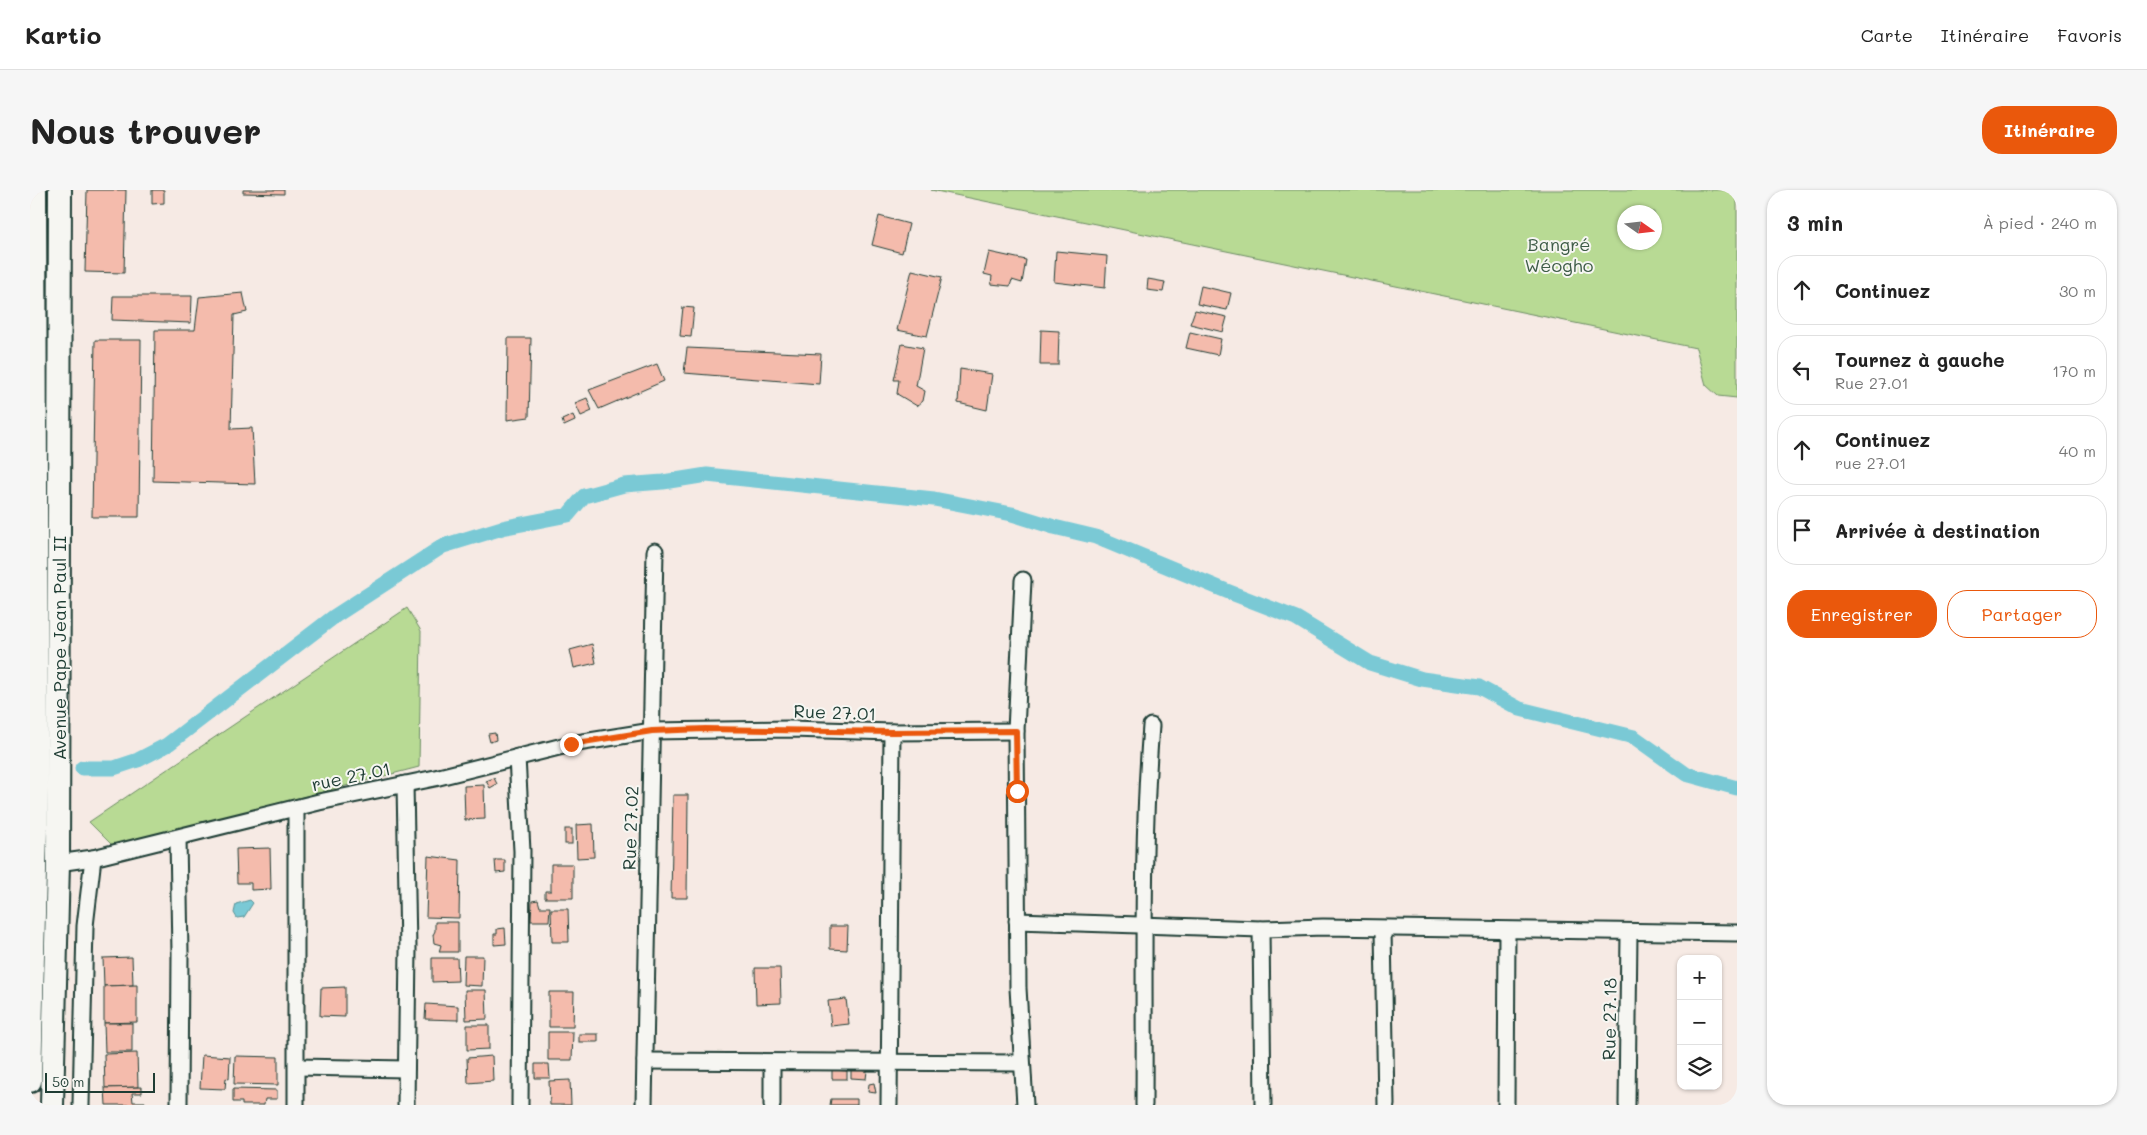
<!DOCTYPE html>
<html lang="fr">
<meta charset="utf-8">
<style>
:root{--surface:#fff;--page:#f6f6f6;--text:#222;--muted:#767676;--line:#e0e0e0;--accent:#ea580c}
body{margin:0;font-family:Mali,sans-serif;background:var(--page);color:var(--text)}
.controls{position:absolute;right:15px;bottom:15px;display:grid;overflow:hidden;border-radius:10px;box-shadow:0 1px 4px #0004}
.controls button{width:45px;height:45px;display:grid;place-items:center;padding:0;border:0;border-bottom:1px solid var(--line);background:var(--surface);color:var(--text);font:25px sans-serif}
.compass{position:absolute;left:1587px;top:15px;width:45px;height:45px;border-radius:50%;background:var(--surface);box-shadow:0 1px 4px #0004;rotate:104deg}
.scale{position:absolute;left:15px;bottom:12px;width:110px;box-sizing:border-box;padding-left:5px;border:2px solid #1f3d34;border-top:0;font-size:14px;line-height:18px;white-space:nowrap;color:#1f3d34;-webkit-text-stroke:4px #f6f6f2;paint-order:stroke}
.stop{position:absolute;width:15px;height:15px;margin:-11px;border:4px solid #ea580c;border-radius:50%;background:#fff}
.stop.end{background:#ea580c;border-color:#fff;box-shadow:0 1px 5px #0008}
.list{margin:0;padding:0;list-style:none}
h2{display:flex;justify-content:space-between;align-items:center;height:65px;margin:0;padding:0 20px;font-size:21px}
h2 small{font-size:16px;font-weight:400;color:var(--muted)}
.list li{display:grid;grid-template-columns:32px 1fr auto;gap:15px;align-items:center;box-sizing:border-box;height:70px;margin:0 10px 10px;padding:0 10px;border:1px solid var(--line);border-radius:20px}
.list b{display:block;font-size:19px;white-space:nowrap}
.list p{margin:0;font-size:16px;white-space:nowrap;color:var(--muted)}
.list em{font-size:16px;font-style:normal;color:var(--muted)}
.actions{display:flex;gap:10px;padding:15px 20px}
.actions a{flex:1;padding:11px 0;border:1px solid var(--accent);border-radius:20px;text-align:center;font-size:18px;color:var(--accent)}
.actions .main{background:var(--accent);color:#fff}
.icon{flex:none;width:28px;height:28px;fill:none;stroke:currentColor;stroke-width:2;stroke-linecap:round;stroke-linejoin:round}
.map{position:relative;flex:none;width:1707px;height:915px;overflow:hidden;border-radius:20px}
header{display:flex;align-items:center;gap:30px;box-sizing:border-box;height:70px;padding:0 25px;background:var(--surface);border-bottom:1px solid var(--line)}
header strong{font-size:24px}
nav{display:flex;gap:28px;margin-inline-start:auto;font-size:18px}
.intro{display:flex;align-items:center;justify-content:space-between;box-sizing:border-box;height:120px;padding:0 30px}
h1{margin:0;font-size:35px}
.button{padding:12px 22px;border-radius:20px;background:var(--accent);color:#fff;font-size:18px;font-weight:700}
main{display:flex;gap:30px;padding:0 30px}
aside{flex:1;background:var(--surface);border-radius:20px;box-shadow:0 1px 4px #0004}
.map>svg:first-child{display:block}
.green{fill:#b8da94;stroke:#6c8c64;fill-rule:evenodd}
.water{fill:#7ac9d5;stroke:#569195}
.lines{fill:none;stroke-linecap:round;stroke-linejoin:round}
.canal{stroke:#7ac9d5;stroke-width:15}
.building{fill:#f4bbac;stroke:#1f3d34}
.minor-casing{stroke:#1f3d34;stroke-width:19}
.highway-casing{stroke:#1f3d34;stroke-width:26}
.minor{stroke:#f6f6f2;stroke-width:15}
.highway{stroke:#f6f6f2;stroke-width:22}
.route{stroke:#ea580c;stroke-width:6}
.labels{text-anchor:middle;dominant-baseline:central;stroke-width:4;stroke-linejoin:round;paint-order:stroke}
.park-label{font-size:18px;fill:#3e5c47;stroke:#f6f6f2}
.street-label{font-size:18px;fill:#1f3d34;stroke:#f6f6f2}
</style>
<header>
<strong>Kartio</strong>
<nav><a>Carte</a><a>Itinéraire</a><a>Favoris</a></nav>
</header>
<div class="intro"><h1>Nous trouver</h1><a class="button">Itinéraire</a></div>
<main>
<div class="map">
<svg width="1707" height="915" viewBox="0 0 1707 915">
<rect width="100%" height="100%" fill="#f6eae4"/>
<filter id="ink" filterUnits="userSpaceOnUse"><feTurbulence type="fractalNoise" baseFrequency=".02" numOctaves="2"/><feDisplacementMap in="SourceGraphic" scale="10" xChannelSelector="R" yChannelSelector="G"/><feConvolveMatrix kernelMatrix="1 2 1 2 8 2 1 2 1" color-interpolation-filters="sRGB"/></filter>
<g filter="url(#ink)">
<g class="green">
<path d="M901,0H1707V208L1688,206L1676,195L1666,158ZM1594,22H1624V52H1594Z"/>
<polygon points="377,418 391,441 389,577 83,656 59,632"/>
</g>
<polygon class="water" points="220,710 223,713 214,727 207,728 204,723 206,714"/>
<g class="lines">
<polyline class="canal" points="52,578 84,578 108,570 137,555 305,426 413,356 472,338 538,325 554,306 594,295 633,292 677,285 904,309 982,324 1024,337 1066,347 1199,402 1266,428 1340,473 1392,489 1449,497 1490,519 1604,547 1656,584 1707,598"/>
</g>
<g class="building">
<polygon points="57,0 96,0 94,83 55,82"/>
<polygon points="122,0 134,0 134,13 122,14"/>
<polygon points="213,0 254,0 254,4 213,3"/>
<polygon points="849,26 879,34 872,63 842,55"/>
<polygon points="1026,61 1077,66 1075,98 1024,92"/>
<polygon points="959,62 996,70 992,93 982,90 980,96 961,94 962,86 954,84"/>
<polygon points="882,80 912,87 897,146 867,140"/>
<polygon points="1118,89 1135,92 1133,102 1117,100"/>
<polygon points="1171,96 1201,103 1197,120 1167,114"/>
<polygon points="213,103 217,122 204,125 201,239 222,238 225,294 123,291 125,140 165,140 169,107"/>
<polygon points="83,106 162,106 161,133 82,130"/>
<polygon points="653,117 664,118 661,147 650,146"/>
<polygon points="1165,120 1197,127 1193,142 1160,134"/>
<polygon points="1011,140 1029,141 1028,175 1010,175"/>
<polygon points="1160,142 1191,149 1188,165 1156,158"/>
<polygon points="478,148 501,148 499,227 477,230"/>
<polygon points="65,150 111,150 109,327 62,327"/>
<polygon points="872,154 893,158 886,196 895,201 893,211 887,216 867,204 869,190 864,190"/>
<polygon points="657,158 791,164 789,194 654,183"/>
<polygon points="627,174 634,191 569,219 559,200"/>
<polygon points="930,179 962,184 957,220 928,213"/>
<polygon points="557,208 562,221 551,226 545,213"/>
<polygon points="543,225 545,231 534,236 532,230"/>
<polygon points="562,454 566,473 544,478 540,460"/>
<polygon points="465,543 466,550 460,552 458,544"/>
<polygon points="464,588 467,594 460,598 456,591"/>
<polygon points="454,595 455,629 435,630 434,596"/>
<polygon points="643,605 658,605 657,708 641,708"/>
<polygon points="563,634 564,667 547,668 546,635"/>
<rect x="535" y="639" width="7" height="15"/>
<polygon points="240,658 241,699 221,700 221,693 207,693 206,659"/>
<polygon points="398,666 430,670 429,728 396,727"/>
<polygon points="465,670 475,670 475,682 466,683"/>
<polygon points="521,674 543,674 543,708 515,708 515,701 521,701"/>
<polygon points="508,710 510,717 520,717 519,731 501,731 502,711"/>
<polygon points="521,719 538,719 539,752 522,752"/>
<polygon points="405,732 428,732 428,762 409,762 411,755 404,753 403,745 405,741"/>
<polygon points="800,736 818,736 817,760 800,759"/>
<polygon points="475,738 476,754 464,755 464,744 467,744 467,739"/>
<polygon points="434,766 453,766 452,796 433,795"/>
<polygon points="102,767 103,795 74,796 73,768"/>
<polygon points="402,768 427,768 428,791 402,792"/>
<polygon points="725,778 750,778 751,813 726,814"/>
<polygon points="107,795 107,832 74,833 74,796"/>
<polygon points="315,797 315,827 290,826 291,798"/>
<polygon points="435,800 456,800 457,829 436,830"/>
<polygon points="519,802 544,802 543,837 519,837"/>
<polygon points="816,809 819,834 801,836 798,811"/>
<polygon points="396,814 428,816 428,830 395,829"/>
<polygon points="74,833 102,833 102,862 75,862"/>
<polygon points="437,835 459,835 459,859 437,860"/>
<polygon points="518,842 543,842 542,870 518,870"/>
<rect x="549" y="844" width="19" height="8"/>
<polygon points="107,863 108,897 75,898 74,864"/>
<polygon points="172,865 200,867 199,889 196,888 195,899 170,898"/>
<polygon points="205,866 248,867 248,895 204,894"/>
<polygon points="462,866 463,891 438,893 437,868"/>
<polygon points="505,874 519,874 520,888 505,888"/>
<polygon points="821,879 837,881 836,889 821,888"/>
<polygon points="802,880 817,881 817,889 802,889"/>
<polygon points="540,890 541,915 520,915 519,891"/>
<polygon points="844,893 846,903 838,902 839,894"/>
<polygon points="112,897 112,903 102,903 103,912 115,912 115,915 76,915 75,898"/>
<polygon points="203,899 247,900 247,909 235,909 234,915 212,915 212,912 203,912"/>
<polygon points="801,909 827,909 827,915 800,915"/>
</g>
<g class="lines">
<defs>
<g id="minor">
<polyline points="993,390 986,541 988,798 995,915"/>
<polyline points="487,567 492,661 490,915"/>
<polyline points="375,594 378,759 376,915"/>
<polyline points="148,648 150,763 149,915"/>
<polyline points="28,673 63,668 289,612 405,588 541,554 622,541 760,539 862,542 986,541"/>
<polyline points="987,731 1231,739 1293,737 1707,743"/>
<polyline points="1231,739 1233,915"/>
<polyline points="1353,740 1356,915"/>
<polyline points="615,871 991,873"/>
<polyline points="742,872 742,915"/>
<polyline points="267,877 376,879"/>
<polyline points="51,915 55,736 63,668"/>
<polyline points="266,915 266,618"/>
<polyline points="614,915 625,361"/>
<polyline points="859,915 862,542"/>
<path d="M1114,915C1115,789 1111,662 1121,536"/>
<polyline points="1476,915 1477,741"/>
<polyline points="1597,915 1599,743"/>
</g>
<g id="highway">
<polyline points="0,891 7,598 5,0"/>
<polyline points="22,915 28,673 30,0"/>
</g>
</defs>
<use href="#minor" class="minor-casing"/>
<use href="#highway" class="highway-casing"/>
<use href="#minor" class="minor"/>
<use href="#highway" class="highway"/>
</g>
</g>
<g class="lines" filter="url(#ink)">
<polyline class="route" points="541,554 622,541 675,539 862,542 986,541 987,601"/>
</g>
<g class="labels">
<g class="park-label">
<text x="1529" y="54">Bangré<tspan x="1529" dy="21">Wéogho</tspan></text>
</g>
<g class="street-label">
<text transform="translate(29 458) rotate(-90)">Avenue Pape Jean Paul II</text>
<text transform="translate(805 522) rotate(2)">Rue 27.01</text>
<text transform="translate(321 586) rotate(-12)">rue 27.01</text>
<text transform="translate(600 638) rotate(-88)">Rue 27.02</text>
<text transform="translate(1579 829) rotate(-89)">Rue 27.18</text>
</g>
</g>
</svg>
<div class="controls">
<button>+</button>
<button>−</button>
<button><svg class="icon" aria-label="layers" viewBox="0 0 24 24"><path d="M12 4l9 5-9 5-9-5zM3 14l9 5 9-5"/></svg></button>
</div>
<svg class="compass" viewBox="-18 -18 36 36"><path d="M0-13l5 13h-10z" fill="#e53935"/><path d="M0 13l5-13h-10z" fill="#767676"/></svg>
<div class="scale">50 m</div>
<div class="stop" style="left:987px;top:601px"></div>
<div class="stop end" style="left:541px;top:554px"></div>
</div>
<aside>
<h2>3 min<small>À pied · 240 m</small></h2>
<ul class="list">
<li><svg class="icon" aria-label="ahead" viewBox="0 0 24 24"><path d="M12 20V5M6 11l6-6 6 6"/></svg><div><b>Continuez</b></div><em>30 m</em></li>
<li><svg class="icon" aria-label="left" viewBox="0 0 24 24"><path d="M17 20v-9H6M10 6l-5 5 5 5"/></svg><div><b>Tournez à gauche</b><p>Rue 27.01</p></div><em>170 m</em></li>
<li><svg class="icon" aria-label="ahead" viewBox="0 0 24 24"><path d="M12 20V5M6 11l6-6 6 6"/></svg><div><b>Continuez</b><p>rue 27.01</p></div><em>40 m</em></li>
<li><svg class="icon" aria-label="arrive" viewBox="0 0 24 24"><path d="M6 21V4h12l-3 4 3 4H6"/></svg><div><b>Arrivée à destination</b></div></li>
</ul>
<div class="actions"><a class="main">Enregistrer</a><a>Partager</a></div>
</aside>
</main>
